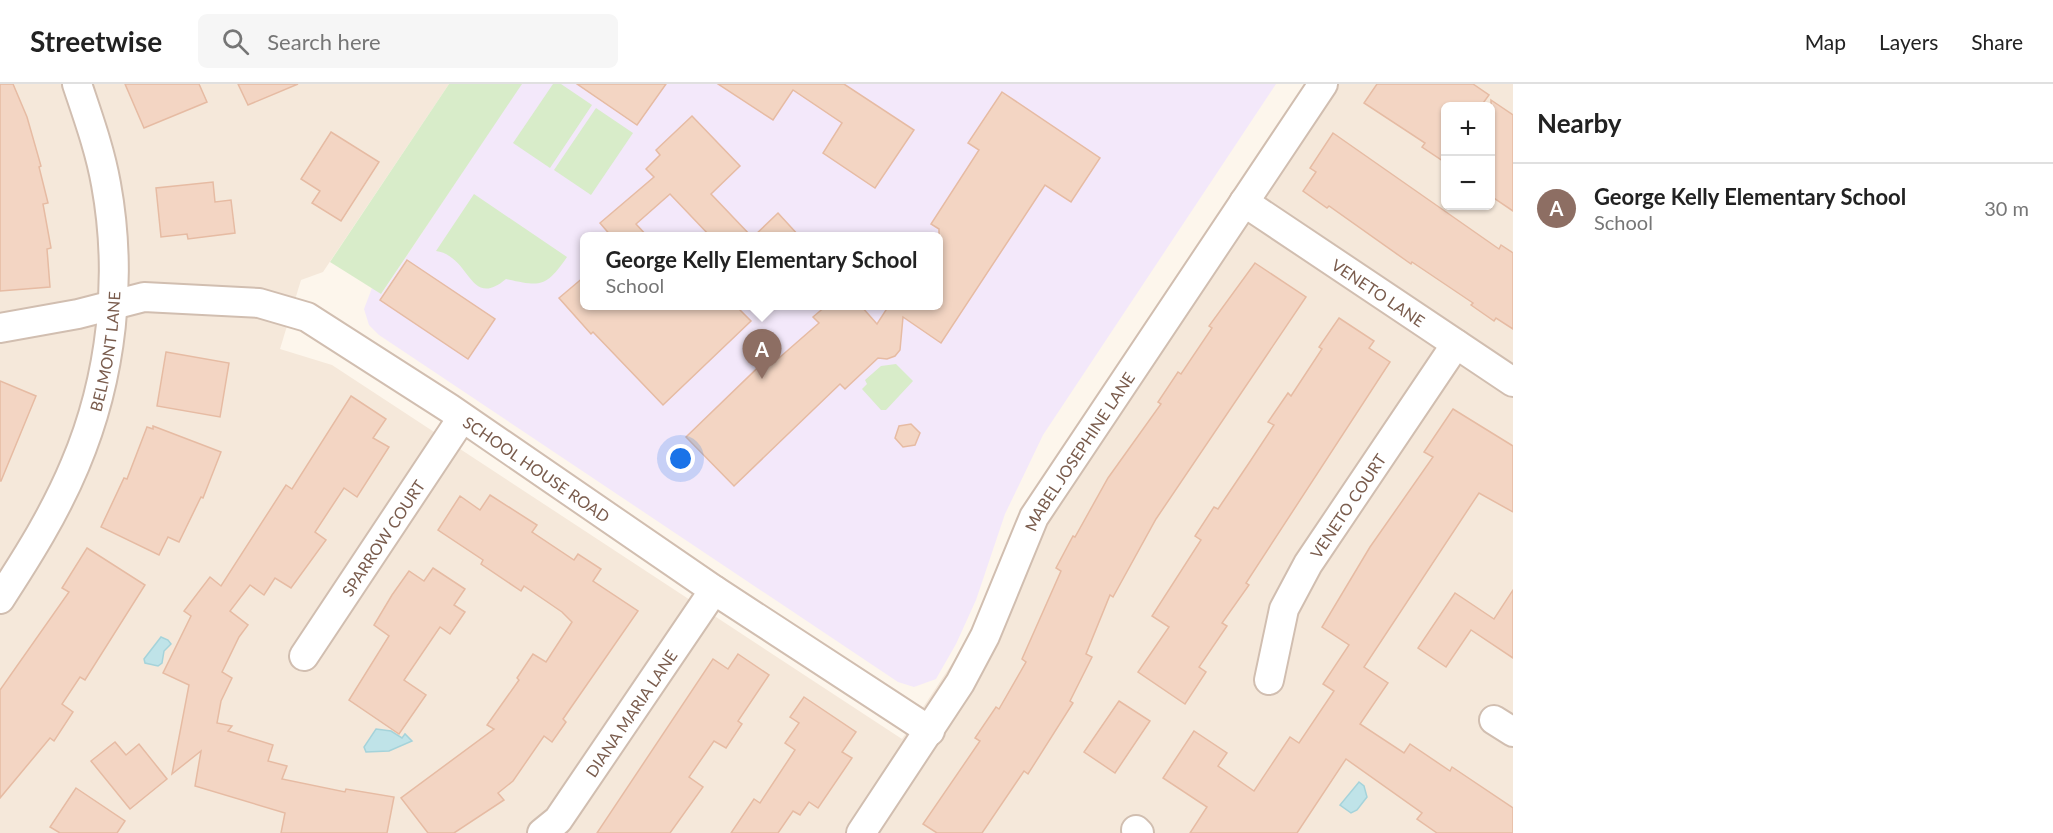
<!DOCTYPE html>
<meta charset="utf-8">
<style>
:root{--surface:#fff;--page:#f6f6f6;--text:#222;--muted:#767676;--line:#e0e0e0;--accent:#0b8043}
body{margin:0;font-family:Lato,sans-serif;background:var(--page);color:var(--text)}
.controls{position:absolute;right:18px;top:18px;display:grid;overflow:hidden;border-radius:9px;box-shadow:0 2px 4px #0004}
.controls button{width:54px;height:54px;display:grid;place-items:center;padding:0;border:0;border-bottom:2px solid var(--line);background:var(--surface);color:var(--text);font:30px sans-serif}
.you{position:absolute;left:681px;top:375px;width:21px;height:21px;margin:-15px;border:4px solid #fff;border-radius:50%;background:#1a73e8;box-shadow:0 0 0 9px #1a73e833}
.badge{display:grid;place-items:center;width:39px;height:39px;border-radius:50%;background:var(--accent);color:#fff;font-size:20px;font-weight:700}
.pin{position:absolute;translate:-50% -50px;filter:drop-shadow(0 2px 3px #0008)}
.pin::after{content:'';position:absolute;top:32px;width:21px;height:18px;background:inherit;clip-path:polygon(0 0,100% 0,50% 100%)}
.popup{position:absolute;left:580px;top:148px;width:363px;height:78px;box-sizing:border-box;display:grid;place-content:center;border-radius:9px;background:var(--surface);filter:drop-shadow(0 2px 4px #0005);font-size:20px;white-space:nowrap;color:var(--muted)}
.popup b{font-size:22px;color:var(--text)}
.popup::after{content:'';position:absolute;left:50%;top:100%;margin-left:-12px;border:12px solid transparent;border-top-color:var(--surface)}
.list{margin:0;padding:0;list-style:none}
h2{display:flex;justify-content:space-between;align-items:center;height:78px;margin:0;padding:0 24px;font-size:26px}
h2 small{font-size:20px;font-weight:400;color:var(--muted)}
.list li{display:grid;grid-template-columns:39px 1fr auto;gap:18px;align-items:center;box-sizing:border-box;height:90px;padding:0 24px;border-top:2px solid var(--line)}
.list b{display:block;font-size:22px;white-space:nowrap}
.list p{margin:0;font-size:20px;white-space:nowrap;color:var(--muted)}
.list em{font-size:20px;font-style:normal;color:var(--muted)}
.icon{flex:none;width:33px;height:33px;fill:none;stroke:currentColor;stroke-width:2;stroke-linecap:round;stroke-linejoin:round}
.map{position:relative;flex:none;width:1513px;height:749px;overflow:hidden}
header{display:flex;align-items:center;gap:36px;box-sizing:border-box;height:84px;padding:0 30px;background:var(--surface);border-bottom:2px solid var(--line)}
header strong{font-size:28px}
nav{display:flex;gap:33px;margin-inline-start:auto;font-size:21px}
.search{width:420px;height:54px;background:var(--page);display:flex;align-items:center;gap:15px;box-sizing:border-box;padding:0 21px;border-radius:9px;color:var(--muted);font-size:22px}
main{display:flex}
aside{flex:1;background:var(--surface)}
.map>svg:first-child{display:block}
.residential{fill:#f5e8da;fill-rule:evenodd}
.education{fill:#f3e8fa;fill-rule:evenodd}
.green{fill:#d8ecc9}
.water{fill:#bfe3e8;stroke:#a5d3da;stroke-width:1.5}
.building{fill:#f3d5c3;stroke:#e6bba3;stroke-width:1.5}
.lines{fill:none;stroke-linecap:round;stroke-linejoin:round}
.minor-casing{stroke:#d1beb0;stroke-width:32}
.minor{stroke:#fff;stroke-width:28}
.labels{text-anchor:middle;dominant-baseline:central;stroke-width:6;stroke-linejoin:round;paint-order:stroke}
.street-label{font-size:16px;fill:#7a5c4d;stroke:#fffaf3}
</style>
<header>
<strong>Streetwise</strong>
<div class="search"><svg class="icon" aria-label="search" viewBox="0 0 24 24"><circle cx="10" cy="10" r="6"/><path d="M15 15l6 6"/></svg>Search here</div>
<nav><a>Map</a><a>Layers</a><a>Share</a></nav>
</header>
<main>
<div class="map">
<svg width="1513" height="749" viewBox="0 0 1513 749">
<rect width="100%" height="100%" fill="#fdf6ec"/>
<path class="residential" d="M0,0H449L323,188L301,196L280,265L332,281L902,655L1337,0H1513V749H0ZM1446,22H1490V122H1446Z"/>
<path class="education" d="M521,0H1276L1043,351L1005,430L976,516L956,560L936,595L914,603L898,598L379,251L369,241L364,225L372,204L382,209ZM585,152H939V222H585Z"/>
<g class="green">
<polygon points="449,0 522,0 381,210 330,178"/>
<polygon points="553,0 561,0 592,21 550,84 513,59"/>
<polygon points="596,24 633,49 591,111 554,86"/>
<path d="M474,110L567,173C545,205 540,202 506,195C469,226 471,172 436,167Z"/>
<polygon points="896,280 913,297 886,326 881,326 862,305 867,300 865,296 881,282"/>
</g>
<g class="water">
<polygon points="161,553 168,556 171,560 164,567 162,579 158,582 145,579 144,575"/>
<polygon points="376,645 391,647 402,654 405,650 412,657 389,667 366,668 364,663"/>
<polygon points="1359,698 1364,702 1367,713 1357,726 1351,729 1340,721"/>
</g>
<g class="building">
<polygon points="0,0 13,0 27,33 41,82 39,83 48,119 43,120 51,164 47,165 50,203 0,207"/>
<polygon points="125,0 199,0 207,18 144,44"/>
<polygon points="238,0 298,0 248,21"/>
<polygon points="577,0 666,0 637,41"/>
<polygon points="718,0 844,0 914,46 875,104 823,69 842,39 793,6 773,36"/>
<polygon points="1377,0 1473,0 1489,11 1481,22 1446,22 1446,79 1422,63 1425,59 1364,19"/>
<polygon points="1002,8 1100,74 1071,118 1045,101 941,259 903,233 900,266 895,272 887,275 878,274 845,305 840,300 734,402 686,353 774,268 779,274 819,239 813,233 826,222 861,222 877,240 888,223 885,222 939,222 939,145 931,140 979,66 968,59"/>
<polygon points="1491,16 1513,31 1513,127 1491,112"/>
<polygon points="692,32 740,82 711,110 752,153 711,153 670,110 636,140 648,153 612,153 600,139 654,93 646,85 660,71 656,66"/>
<polygon points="331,48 379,78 341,137 312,119 320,107 301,95"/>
<polygon points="1333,49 1499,165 1501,161 1513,169 1513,245 1496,234 1494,237 1471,221 1473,219 1412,178 1411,180 1329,122 1327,124 1303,107 1316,88 1310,84"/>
<polygon points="213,98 215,118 231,116 235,149 188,155 187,150 161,153 156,104"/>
<polygon points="778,129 800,153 753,153"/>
<polygon points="407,176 495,235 468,275 380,216"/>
<polygon points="1255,179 1306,213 1156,435 1113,513 1110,511 1086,570 1092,573 1070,617 1073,619 1028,690 1024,687 982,749 937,749 923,740 980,657 975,654 996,623 999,625 1026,578 1022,575 1061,487 1056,484 1073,452 1075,453 1108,394 1161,320 1158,318 1178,288 1181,290 1212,244 1209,242"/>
<polygon points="585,192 585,222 736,222 751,237 663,321 593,248 591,250 559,214"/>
<polygon points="1339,234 1374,257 1369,264 1390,278 1246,499 1249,501 1222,539 1227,542 1199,583 1206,588 1185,620 1138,588 1169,543 1152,532 1201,456 1195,452 1214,423 1218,425 1249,379 1274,341 1268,338 1288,309 1291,312 1322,265 1319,263"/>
<polygon points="166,268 229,279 220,333 157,322"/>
<polygon points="0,297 36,312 1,397 0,397"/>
<polygon points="351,312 386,335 373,354 389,363 357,413 344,404 315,448 326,456 291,504 275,494 264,511 250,501 230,527 248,541 239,553 222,588 232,594 221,617 217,639 232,642 228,647 273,661 268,677 287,682 282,695 345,708 346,705 394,713 387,749 281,749 285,729 195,702 201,667 172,690 189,601 163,589 191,532 184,527 210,493 221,502 286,401 292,405"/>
<polygon points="1453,325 1513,362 1513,428 1479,409 1364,583 1388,599 1360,640 1404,669 1410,660 1450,687 1452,683 1513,724 1513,749 1437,749 1417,735 1422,729 1346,675 1297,749 1190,749 1207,723 1163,694 1194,647 1227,669 1218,682 1254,707 1290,653 1299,659 1334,607 1323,600 1349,561 1322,543 1370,463 1433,373 1424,368"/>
<polygon points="911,340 920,349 915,361 903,363 895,354 899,342"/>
<polygon points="153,342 221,368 203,414 201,413 179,458 168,453 159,471 101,443 124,394 127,395 147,343 153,345"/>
<polygon points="490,411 537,441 532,448 574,476 578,470 601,485 593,497 638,527 563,635 566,638 552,658 544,652 513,697 498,709 504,716 454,749 428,749 401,714 494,645 487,641 519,596 517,594 533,570 546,578 572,538 562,528 524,502 521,507 481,480 483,476 438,446 460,412 480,426"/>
<polygon points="87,464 145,501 85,596 80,593 62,620 73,628 54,657 50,654 0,714 0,606 69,508 62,504"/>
<polygon points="433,484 465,505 454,521 465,528 450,550 440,543 404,596 426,611 399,650 349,616 389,552 374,541 392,511 409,487 424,497"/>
<polygon points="1513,506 1513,574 1471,546 1446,583 1418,564 1455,509 1494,535"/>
<polygon points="738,570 769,591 738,637 742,640 726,664 714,657 689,693 703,703 670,749 597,749 713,575 728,585"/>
<polygon points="804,613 856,648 842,668 852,674 818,724 809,718 800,731 793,727 778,749 731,749 754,715 760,719 795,666 785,659 799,639 790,633"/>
<polygon points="1119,617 1150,637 1115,689 1084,668"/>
<polygon points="115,658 126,671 139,660 167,695 130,725 91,677"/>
<polygon points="76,704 125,737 117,749 60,749 50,743"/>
</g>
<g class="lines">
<defs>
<g id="minor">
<path id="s1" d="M1244,118L1513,298"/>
<path id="s2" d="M0,244L78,230L144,213L259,219L307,233L449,324L714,506L930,647"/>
<path id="s3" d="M0,515C28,472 55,429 75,381C112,294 123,193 106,100C100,66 88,33 77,0"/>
<path id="s4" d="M304,572L462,334"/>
<path id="s5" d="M1269,596L1284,525L1308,480L1456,260"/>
<polyline points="1494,636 1513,648"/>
<polyline points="1136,746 1139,749"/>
<path id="s6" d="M542,749L558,736L714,506"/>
<path id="s7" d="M861,749L960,599L985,552L1034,433L1323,0"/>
</g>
</defs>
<use href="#minor" class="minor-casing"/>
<use href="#minor" class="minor"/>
</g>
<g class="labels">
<g class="street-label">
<text stroke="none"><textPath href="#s1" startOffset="162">VENETO LANE</textPath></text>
<text stroke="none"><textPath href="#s3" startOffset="272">BELMONT LANE</textPath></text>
<text stroke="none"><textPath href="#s7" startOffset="441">MABEL JOSEPHINE LANE</textPath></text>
<text stroke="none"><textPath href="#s2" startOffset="588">SCHOOL HOUSE ROAD</textPath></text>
<text stroke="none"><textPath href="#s5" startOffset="194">VENETO COURT</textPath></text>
<text stroke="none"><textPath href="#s4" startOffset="142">SPARROW COURT</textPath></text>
<text stroke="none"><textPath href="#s6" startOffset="150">DIANA MARIA LANE</textPath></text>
</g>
</g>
</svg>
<div class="controls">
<button>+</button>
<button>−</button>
</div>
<div class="you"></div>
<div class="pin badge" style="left:762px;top:295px;background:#8d6e63">A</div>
<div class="popup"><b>George Kelly Elementary School</b>School</div>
</div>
<aside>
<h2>Nearby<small></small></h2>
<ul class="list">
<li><span class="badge" style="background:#8d6e63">A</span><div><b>George Kelly Elementary School</b><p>School</p></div><em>30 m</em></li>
</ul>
</aside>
</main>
